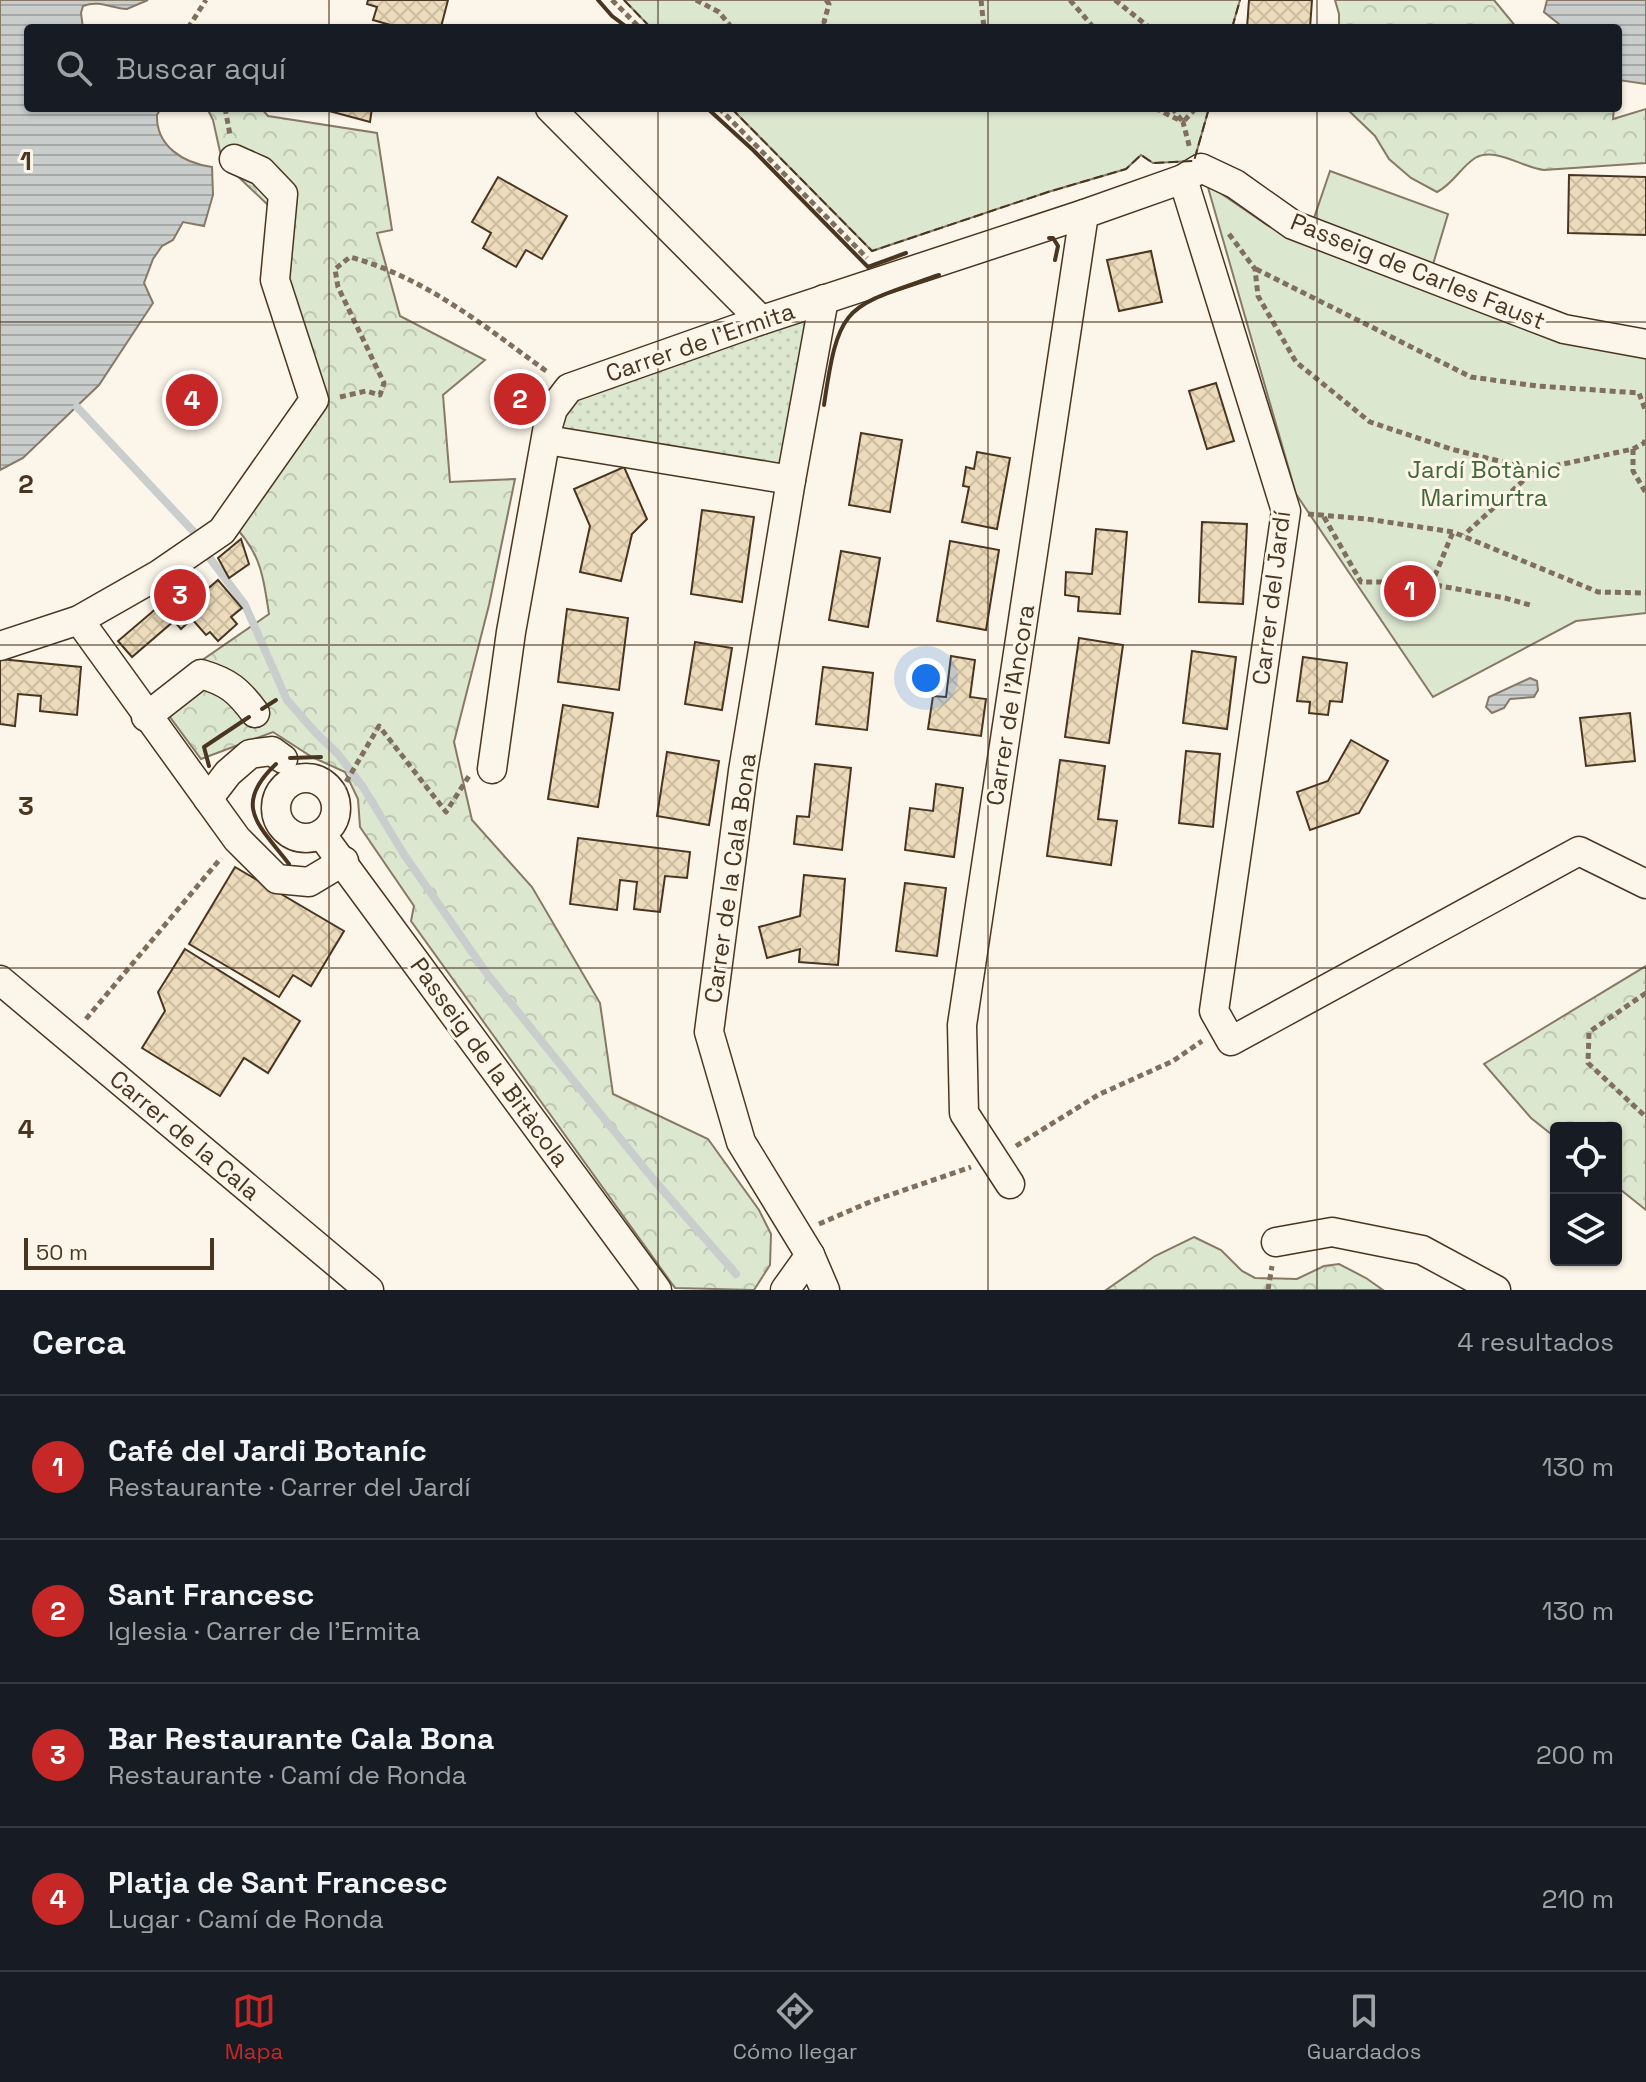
<!DOCTYPE html>
<html lang="es">
<meta charset="utf-8">
<style>
:root{--surface:#171b24;--page:#242831;--text:#f1f3f6;--muted:#9ea1a6;--line:#363941;--accent:#c62828}
body{margin:0;font-family:"Space Grotesk",sans-serif;background:var(--page);color:var(--text)}
.controls{position:absolute;right:24px;bottom:24px;display:grid;overflow:hidden;border-radius:8px;box-shadow:0 2px 6px #0004}
.controls button{width:72px;height:72px;display:grid;place-items:center;padding:0;border:0;border-bottom:2px solid var(--line);background:var(--surface);color:var(--text);font:40px sans-serif}
.scale{position:absolute;left:24px;bottom:20px;width:190px;box-sizing:border-box;padding-left:8px;border:4px solid #4a3520;border-top:0;font-size:22px;line-height:28px;white-space:nowrap;color:#4a3520;-webkit-text-stroke:6px #fbf6e9;paint-order:stroke}
.you{position:absolute;left:926px;top:678px;width:28px;height:28px;margin:-20px;border:6px solid #fff;border-radius:50%;background:#1a73e8;box-shadow:0 0 0 12px #1a73e833}
.badge{display:grid;place-items:center;width:52px;height:52px;border-radius:50%;background:var(--accent);color:#fff;font-size:26px;font-weight:700}
.pin{position:absolute;translate:-50% -50%;border:4px solid #fff;box-shadow:0 2px 8px #0006}
.list{margin:0;padding:0;list-style:none}
h2{display:flex;justify-content:space-between;align-items:center;height:104px;margin:0;padding:0 32px;font-size:34px}
h2 small{font-size:26px;font-weight:400;color:var(--muted)}
.list li{display:grid;grid-template-columns:52px 1fr auto;gap:24px;align-items:center;box-sizing:border-box;height:144px;padding:0 32px;border-top:2px solid var(--line)}
.list b{display:block;font-size:30px;white-space:nowrap}
.list p{margin:0;font-size:26px;white-space:nowrap;color:var(--muted)}
.list em{font-size:26px;font-style:normal;color:var(--muted)}
.icon{flex:none;width:44px;height:44px;fill:none;stroke:currentColor;stroke-width:2;stroke-linecap:round;stroke-linejoin:round}
.map{position:relative;flex:none;width:1646px;height:1290px;overflow:hidden}
.search{position:absolute;background:var(--surface);box-shadow:0 2px 6px #0004;left:24px;right:24px;top:24px;height:88px;display:flex;align-items:center;gap:20px;box-sizing:border-box;padding:0 28px;border-radius:8px;color:var(--muted);font-size:30px}
.sheet{height:680px;background:var(--surface)}
nav{display:flex;justify-content:space-around;align-items:center;box-sizing:border-box;height:112px;border-top:2px solid var(--line);background:var(--surface);font-size:22px;color:var(--muted)}
nav a{display:grid;justify-items:center;gap:4px}
nav .on{color:var(--accent)}
.map>svg:first-child{display:block}
.grass{fill:url(#grass-dots);stroke:#887966;stroke-width:2}
.forest{fill:url(#forest-crowns);stroke:#887966;stroke-width:2}
.garden{fill:#dce7d0;stroke:#887966;stroke-width:2}
.water{fill:url(#water-rules);stroke:#887966;stroke-width:2}
.lines{fill:none;stroke-linecap:round;stroke-linejoin:round}
.stream{stroke:#c9cecd;stroke-width:8}
.building{fill:url(#building-cross-hatch);stroke:#4a3520;stroke-width:2}
.minor-casing{stroke:#4a3520;stroke-width:31}
.path{stroke:#7f6f5c;stroke-width:5;stroke-dasharray:6 4;stroke-linecap:butt}
.minor{stroke:#fbf6e9;stroke-width:28}
.fence{stroke:#4a3520;stroke-width:2;stroke-dasharray:10 4;stroke-linecap:butt}
.wall{stroke:#4a3520;stroke-width:4}
.grid{fill:none;stroke:#4a3520;stroke-width:2;stroke-opacity:0.55}
.labels{text-anchor:middle;dominant-baseline:central;stroke-width:6;stroke-linejoin:round;paint-order:stroke}
.street-label{font-size:24px;fill:#4a3520;stroke:#fbf6e9}
.park-label{font-size:24px;fill:#436837;stroke:#fbf6e9}
.grid-label{font-size:26px;text-anchor:middle;font-weight:bold;fill:#4a3520;stroke:#fbf6e9;stroke-width:6;stroke-linejoin:round;paint-order:stroke}
</style>
<div class="map">
<svg width="1646" height="1290" viewBox="0 0 1646 1290">
<defs>
<pattern id="grass-dots" width="8" height="8" patternUnits="userSpaceOnUse" patternTransform="scale(2)"><rect width="8" height="8" fill="#dce7d0"/><path d="M2 2h.1M6 6h.1" fill="none" stroke="#bec7b2" stroke-width="1.8" stroke-linecap="round"/></pattern>
<pattern id="forest-crowns" width="20" height="18" patternUnits="userSpaceOnUse" patternTransform="scale(2)"><rect width="20" height="18" fill="#dce7d0"/><path d="M2 6a3 3 0 1 1 6 0M12 15a3 3 0 1 1 6 0" fill="none" stroke="#bec7b2"/></pattern>
<pattern id="water-rules" width="6" height="5" patternUnits="userSpaceOnUse" patternTransform="scale(2)"><rect width="6" height="5" fill="#c9cecd"/><path d="M0 2.5h6" fill="none" stroke="#a5a8a6"/></pattern>
<pattern id="building-cross-hatch" width="8" height="8" patternUnits="userSpaceOnUse" patternTransform="scale(2)"><rect width="8" height="8" fill="#ecdcbc"/><path d="M0 0l8 8M0 8l8-8" fill="none" stroke="#ccbda1"/></pattern>
</defs>
<rect width="100%" height="100%" fill="#fbf6e9"/>
<polygon class="grass" points="824,299 791,480 548,426 553,409"/>
<g class="forest">
<polygon points="1335,0 1494,0 1517,28 1339,28 1339,14"/>
<path d="M207,108H261L268,116L377,133L392,230L377,233L400,316L485,360L443,395L450,482L515,479L489,605L454,742L472,820L532,887L600,1003L613,1094L708,1139L759,1210L771,1234L770,1265L754,1290L675,1288L411,921L414,906L360,827L358,799L345,772L312,757L273,732L201,759L153,694L269,614C262,569 260,551 227,518L303,393L269,206L227,166L221,156L213,120Z"/>
<path d="M1346,108H1579L1582,111L1589,108H1614L1613,119L1646,109V163L1544,170C1523,168 1495,146 1475,158C1460,168 1453,184 1437,192L1411,178L1389,159L1375,136Z"/>
<polygon points="1646,966 1646,1210 1616,1186 1616,1128 1556,1128 1556,1138 1531,1118 1484,1064"/>
<polygon points="1194,1237 1221,1250 1242,1271 1255,1278 1297,1279 1324,1266 1339,1264 1366,1278 1383,1290 1106,1290 1155,1256"/>
</g>
<g class="garden">
<polygon points="624,0 1240,0 1232,28 651,28"/>
<polygon points="731,108 1209,108 1194,161 1153,163 1141,155 1126,169 1048,192 872,251"/>
<polygon points="1330,171 1448,214 1431,271 1312,224"/>
<polygon points="1207,184 1267,225 1315,248 1414,286 1564,339 1646,349 1646,613 1576,621 1433,697 1296,494"/>
</g>
<g class="water">
<path d="M0,0H148L127,9C110,8 100,0 83,6L81,13L83,28H28V108H161L157,115C156,146 183,163 212,167L213,195L204,226L183,222L173,240L162,246L153,259L144,283L153,303L99,385L23,458L0,470Z"/>
<polygon points="1547,0 1646,0 1646,84 1618,80 1618,28 1564,28 1544,12"/>
<polygon points="1530,678 1537,681 1538,690 1534,697 1510,699 1504,708 1492,713 1486,707 1489,697"/>
</g>
<g class="lines">
<g class="stream">
<polyline points="77,407 193,531"/>
<polyline points="209,557 245,605 287,700 316,733 338,754 363,787 405,856 488,975 653,1179 736,1274"/>
</g>
</g>
<g class="building">
<polygon points="368,0 448,0 441,27 434,25 433,28 401,28 373,20 377,7 367,4"/>
<polygon points="1249,0 1312,0 1310,28 1247,28"/>
<polygon points="318,108 372,108 370,122"/>
<polygon points="1569,175 1646,177 1646,235 1568,233"/>
<polygon points="498,177 567,216 542,259 526,250 516,267 483,248 491,233 472,222"/>
<polygon points="1151,251 1162,302 1119,311 1107,260"/>
<polygon points="513,382 539,401 527,417 501,398"/>
<polygon points="1216,383 1234,441 1207,449 1189,391"/>
<polygon points="861,433 902,440 890,512 849,505"/>
<polygon points="977,452 1010,458 997,529 962,522 969,487 963,486 966,467 974,469"/>
<polygon points="624,467 647,519 632,534 621,581 580,572 590,526 574,489"/>
<polygon points="702,510 754,517 742,602 691,594"/>
<polygon points="1202,522 1247,524 1243,604 1199,602"/>
<polygon points="1096,529 1127,532 1120,614 1078,611 1079,597 1065,595 1066,572 1092,574"/>
<polygon points="241,539 249,564 229,578 218,558"/>
<polygon points="950,541 999,550 986,630 937,621"/>
<polygon points="841,551 880,558 868,627 829,620"/>
<polygon points="189,575 204,592 218,580 242,608 231,617 237,624 218,641 210,632 206,635 192,619 181,629 174,621 132,657 118,641 165,601 162,598"/>
<polygon points="567,609 628,618 619,690 558,682"/>
<polygon points="1079,638 1123,645 1109,743 1065,737"/>
<polygon points="695,642 732,648 722,710 685,704"/>
<polygon points="1192,651 1236,657 1227,729 1183,723"/>
<polygon points="951,656 975,660 970,697 986,699 981,736 928,729 933,696 946,697"/>
<polygon points="1303,657 1347,663 1342,702 1330,701 1328,715 1309,713 1310,702 1297,701"/>
<polygon points="0,659 81,667 77,715 40,711 41,696 18,694 15,726 0,724"/>
<polygon points="823,667 873,673 867,730 816,724"/>
<polygon points="563,705 613,713 598,807 548,799"/>
<polygon points="1630,713 1635,761 1586,766 1580,718"/>
<polygon points="1351,740 1388,761 1359,813 1310,830 1297,792 1328,781"/>
<polygon points="1186,751 1220,754 1213,827 1179,823"/>
<polygon points="667,752 719,761 709,825 657,816"/>
<polygon points="1060,760 1105,766 1098,819 1117,821 1111,865 1047,856"/>
<polygon points="815,764 851,768 842,850 794,844 797,816 809,817"/>
<polygon points="936,784 963,788 954,857 905,850 910,808 933,811"/>
<polygon points="578,838 690,852 687,878 665,876 660,912 634,909 637,882 620,880 617,910 570,904"/>
<polygon points="235,867 344,931 311,986 293,975 279,997 189,944"/>
<polygon points="804,875 845,879 838,965 799,962 800,949 767,958 759,927 800,916"/>
<polygon points="905,883 946,888 937,956 896,951"/>
<polygon points="185,949 300,1021 268,1073 244,1058 220,1096 142,1048 165,1011 158,992"/>
</g>
<g class="lines">
<defs>
<g id="minor">
<polyline points="550,108 761,320"/>
<polyline points="1183,179 1286,511 1214,1011 1231,1041 1579,851 1646,884"/>
<polyline points="824,299 791,480 743,771 709,1032 741,1142 810,1255 825,1290"/>
<polyline points="547,440 791,480"/>
<polyline points="79,620 237,839 277,879 309,882 344,861"/>
<polyline points="0,646 79,620 158,575 222,531 314,400 275,280 283,194 261,171 234,159"/>
<path d="M146,717L201,674C228,682 238,690 255,713"/>
<polyline points="492,769 511,632 548,426 553,409 569,388 753,323 1084,214 1183,179 1201,168 1235,184 1293,225 1564,329 1646,344"/>
<circle cx="306" cy="808" r="30"/>
<polyline points="208,799 228,773 250,754 272,751 283,759"/>
<polyline points="322,835 657,1290"/>
<polyline points="0,980 369,1290"/>
<polyline points="1010,1184 964,1113 962,1025 1084,214"/>
<polyline points="1276,1242 1332,1232 1422,1250 1496,1290"/>
<polyline points="785,1290 810,1255"/>
</g>
</defs>
<use href="#minor" class="minor-casing"/>
<g class="path">
<polyline points="612,0 640,28"/>
<polyline points="696,0 719,12 732,28"/>
<polyline points="826,0 829,4 824,22 830,28"/>
<polyline points="981,0 984,28"/>
<polyline points="1070,0 1094,28"/>
<polyline points="1115,0 1150,28"/>
<polyline points="188,28 206,0"/>
<polyline points="225,108 230,135"/>
<polyline points="719,108 867,258"/>
<polyline points="1155,108 1183,122 1190,149"/>
<polyline points="1172,108 1183,122 1196,108"/>
<polyline points="1229,234 1255,269 1258,296 1296,362 1370,422 1451,449 1535,470 1464,535"/>
<polyline points="1256,269 1471,377 1537,386 1639,393 1646,412"/>
<path d="M340,397L366,391L380,395L384,383L338,287L335,269L350,257C427,278 485,327 549,373"/>
<polyline points="1633,449 1633,471 1646,493"/>
<polyline points="1535,470 1633,449 1644,443 1646,437"/>
<polyline points="1308,514 1367,519 1453,532 1598,592 1646,593"/>
<polyline points="1324,517 1361,582 1419,582 1505,598 1530,605"/>
<polyline points="1431,585 1453,532"/>
<polyline points="336,799 379,726 446,812 469,776"/>
<polyline points="1646,993 1589,1032 1588,1063 1646,1117"/>
<polyline points="86,1019 221,858"/>
<polyline points="1016,1146 1098,1095 1173,1061 1202,1041"/>
<polyline points="819,1224 872,1201 971,1167"/>
<polyline points="1268,1290 1272,1266"/>
</g>
<use href="#minor" class="minor"/>
<g class="fence">
<polyline points="624,0 651,28"/>
<polyline points="1232,28 1240,0"/>
<polyline points="731,108 872,251 1048,192 1126,169 1141,155 1153,163 1194,161 1209,108"/>
</g>
<g class="wall">
<polyline points="598,0 612,16 628,28"/>
<polyline points="707,108 753,150 868,267 906,253"/>
<polyline points="1049,238 1053,238 1058,246 1055,260"/>
<path d="M824,405C839,302 845,308 939,275"/>
<polyline points="262,709 276,700"/>
<polyline points="290,758 321,757"/>
<path d="M276,764C231,806 260,826 289,864"/>
<polyline points="209,766 204,747 249,717"/>
</g>
</g>
<path class="grid" d="M329,0V28M658,0V28M988,0V28M1317,0V28M329,108V1290M658,108V1290M988,108V1290M1317,108V1290M0,322H1646M0,645H1646M0,968H1646"/>
<g class="labels">
<g class="street-label">
<text transform="translate(1418 271) rotate(22)">Passeig de Carles Faust</text>
<text transform="translate(700 342) rotate(-19)">Carrer de l'Ermita</text>
<text transform="translate(1271 598) rotate(-83)">Carrer del Jardí</text>
<text transform="translate(1010 705) rotate(-81)">Carrer de l'Ancora</text>
<text transform="translate(730 878) rotate(-82)">Carrer de la Cala Bona</text>
<text transform="translate(490 1062) rotate(54)">Passeig de la Bitàcola</text>
<text transform="translate(185 1135) rotate(40)">Carrer de la Cala</text>
</g>
<g class="park-label">
<text x="1484" y="469">Jardí Botànic<tspan x="1484" dy="28">Marimurtra</tspan></text>
</g>
</g>
<g class="grid-label">
<text x="26" y="170">1</text>
<text x="26" y="493">2</text>
<text x="26" y="815">3</text>
<text x="26" y="1138">4</text>
</g>
</svg>
<div class="controls">
<button><svg class="icon" aria-label="locate" viewBox="0 0 24 24"><circle cx="12" cy="12" r="6"/><path d="M12 2v4M12 18v4M2 12h4M18 12h4"/></svg></button>
<button><svg class="icon" aria-label="layers" viewBox="0 0 24 24"><path d="M12 4l9 5-9 5-9-5zM3 14l9 5 9-5"/></svg></button>
</div>
<div class="scale">50 m</div>
<div class="you"></div>
<div class="pin badge" style="left:1410px;top:591px">1</div>
<div class="pin badge" style="left:520px;top:399px">2</div>
<div class="pin badge" style="left:180px;top:595px">3</div>
<div class="pin badge" style="left:192px;top:400px">4</div>
<div class="search"><svg class="icon" aria-label="search" viewBox="0 0 24 24"><circle cx="10" cy="10" r="6"/><path d="M15 15l6 6"/></svg>Buscar aquí</div>
</div>
<section class="sheet">
<h2>Cerca<small>4 resultados</small></h2>
<ul class="list">
<li><span class="badge">1</span><div><b>Café del Jardi Botaníc</b><p>Restaurante · Carrer del Jardí</p></div><em>130 m</em></li>
<li><span class="badge">2</span><div><b>Sant Francesc</b><p>Iglesia · Carrer de l'Ermita</p></div><em>130 m</em></li>
<li><span class="badge">3</span><div><b>Bar Restaurante Cala Bona</b><p>Restaurante · Camí de Ronda</p></div><em>200 m</em></li>
<li><span class="badge">4</span><div><b>Platja de Sant Francesc</b><p>Lugar · Camí de Ronda</p></div><em>210 m</em></li>
</ul>
</section>
<nav>
<a class="on"><svg class="icon" aria-label="map" viewBox="0 0 24 24"><path d="M3 6l6-2 6 2 6-2v14l-6 2-6-2-6 2zM9 4v14M15 6v14"/></svg>Mapa</a>
<a><svg class="icon" aria-label="directions" viewBox="0 0 24 24"><path d="M12 3l9 9-9 9-9-9zM9 14v-3h6M13 9l2 2-2 2"/></svg>Cómo llegar</a>
<a><svg class="icon" aria-label="saved" viewBox="0 0 24 24"><path d="M7 4h10v16l-5-4-5 4z"/></svg>Guardados</a>
</nav>
